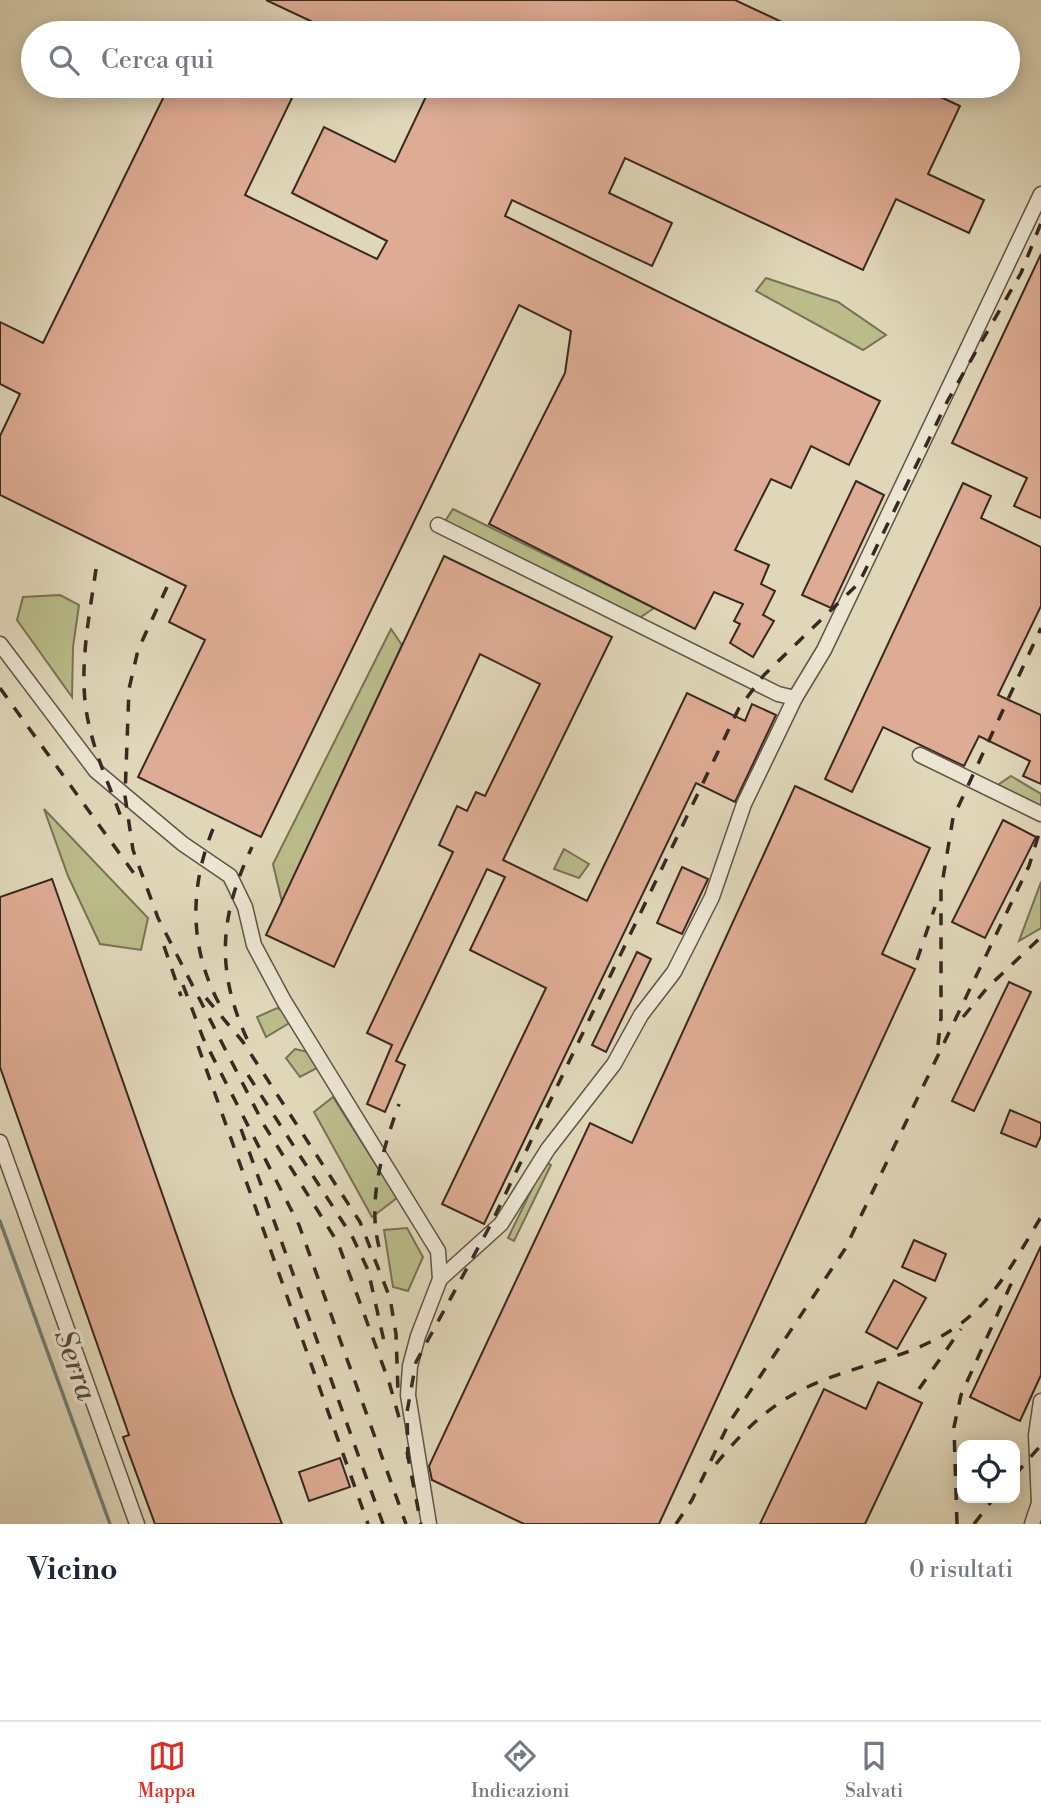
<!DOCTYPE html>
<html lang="it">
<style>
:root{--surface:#fff;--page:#f6f6f7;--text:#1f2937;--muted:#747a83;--line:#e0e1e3;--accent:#d93025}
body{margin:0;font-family:"Libre Bodoni",serif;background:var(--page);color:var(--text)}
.controls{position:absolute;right:21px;bottom:21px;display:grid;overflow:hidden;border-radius:14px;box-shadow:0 4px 18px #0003}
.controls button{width:63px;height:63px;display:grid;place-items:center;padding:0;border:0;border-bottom:2px solid var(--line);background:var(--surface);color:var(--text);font:35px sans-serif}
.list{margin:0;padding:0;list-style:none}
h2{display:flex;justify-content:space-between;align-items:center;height:91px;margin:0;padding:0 28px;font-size:30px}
h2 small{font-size:23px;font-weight:400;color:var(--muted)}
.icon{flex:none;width:38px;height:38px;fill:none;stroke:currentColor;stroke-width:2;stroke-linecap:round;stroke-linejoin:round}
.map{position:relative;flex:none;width:1041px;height:1524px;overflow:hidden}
.search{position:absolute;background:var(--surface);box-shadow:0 4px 18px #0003;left:21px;right:21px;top:21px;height:77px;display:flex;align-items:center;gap:18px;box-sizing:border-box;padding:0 24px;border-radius:38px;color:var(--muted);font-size:26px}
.sheet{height:196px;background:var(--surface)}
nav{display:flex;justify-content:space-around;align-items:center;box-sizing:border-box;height:98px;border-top:2px solid var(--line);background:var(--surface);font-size:19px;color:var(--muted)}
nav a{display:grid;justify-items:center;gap:4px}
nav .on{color:var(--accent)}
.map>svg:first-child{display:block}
.green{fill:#babc8a;stroke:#7a7256;stroke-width:2}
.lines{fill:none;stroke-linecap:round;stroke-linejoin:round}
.stream{stroke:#708077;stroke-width:3.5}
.building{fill:#deac94;stroke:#392922;stroke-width:2}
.minor-casing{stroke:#635448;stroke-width:17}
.minor{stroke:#ebe5d2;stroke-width:14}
.rail{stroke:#392922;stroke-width:3.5;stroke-dasharray:12 12;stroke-linecap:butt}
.labels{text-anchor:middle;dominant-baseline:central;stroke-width:7;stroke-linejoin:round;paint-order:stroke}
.water-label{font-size:30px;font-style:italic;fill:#504d45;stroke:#ebe5d2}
</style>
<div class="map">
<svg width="1041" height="1524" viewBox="0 0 1041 1524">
<rect width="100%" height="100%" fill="#e0d7b9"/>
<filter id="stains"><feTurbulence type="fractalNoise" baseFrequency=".00286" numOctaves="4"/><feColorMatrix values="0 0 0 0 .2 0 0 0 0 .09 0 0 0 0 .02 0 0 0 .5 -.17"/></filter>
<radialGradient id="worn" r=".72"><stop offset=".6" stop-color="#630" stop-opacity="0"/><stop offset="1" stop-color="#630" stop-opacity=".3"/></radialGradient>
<g class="green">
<polygon points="766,278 838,302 886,335 863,350 756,291"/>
<polygon points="453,509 654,608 635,621 439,530"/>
<polygon points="60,595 79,605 73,647 72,697 17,620 23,597"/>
<polygon points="391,629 402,645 282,902 273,864"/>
<polygon points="1011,776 1041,794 1041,819 989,791"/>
<polygon points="44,809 148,918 141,950 100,944 68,876"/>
<polygon points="564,849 589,864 579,878 554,869"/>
<polygon points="1041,882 1041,928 1019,941"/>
<polygon points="277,1008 296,1019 266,1037 257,1017"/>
<polygon points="295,1049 317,1054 317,1068 300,1077 286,1058"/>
<polygon points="333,1097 397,1198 372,1217 314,1112"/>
<polygon points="545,1162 551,1165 514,1241 508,1238"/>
<polygon points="407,1228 423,1257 408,1291 393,1287 384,1230"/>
</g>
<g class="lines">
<polyline class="stream" points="0,1221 110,1524"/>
</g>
<g class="building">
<polygon points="266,0 735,0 805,33 336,33"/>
<polygon points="169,86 267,86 292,98 245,195 377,259 387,241 292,193 324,127 395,162 431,86 917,86 960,106 928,174 984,200 969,233 896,199 863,270 625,158 609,193 672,223 652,266 512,200 505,216 880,401 849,465 811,446 791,488 771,479 735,550 769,565 761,584 775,591 763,615 774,621 753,657 730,643 740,624 734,621 743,604 714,592 695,629 489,524 565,373 571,331 519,305 261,837 138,777 205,640 169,622 186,586 0,495 0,436 20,394 0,384 0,322 43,343"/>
<polygon points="1041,254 1041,518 1014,506 1027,478 952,443"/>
<polygon points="856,481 884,495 831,608 802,595"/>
<polygon points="963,483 991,496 981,518 1041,547 1041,606 998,695 1041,715 1041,784 1023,776 1030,761 979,736 964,766 883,727 852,792 825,779"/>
<polygon points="444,556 612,637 503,860 587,901 687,693 745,721 752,704 776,715 735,802 696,783 484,1224 442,1204 546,988 470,950 505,877 487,869 396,1061 405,1065 385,1112 367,1104 392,1045 367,1033 453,852 439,845 457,806 467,811 476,792 485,796 540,684 480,654 334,967 266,935"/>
<polygon points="795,786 930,848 882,954 915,969 659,1524 524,1524 432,1480 429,1466 590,1123 632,1143"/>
<polygon points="1003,820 1036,837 985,938 952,922"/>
<polygon points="682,867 708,879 682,934 657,923"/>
<polygon points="52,879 233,1396 282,1524 155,1524 123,1437 129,1435 0,1067 0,897"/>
<polygon points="637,952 651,959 606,1052 592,1045"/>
<polygon points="1009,982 1031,992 974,1111 952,1101"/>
<polygon points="1010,1110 1041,1123 1041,1136 1036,1147 1001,1133"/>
<polygon points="914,1240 946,1254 935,1281 902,1267"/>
<polygon points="1041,1246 1041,1375 1020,1421 970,1397"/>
<polygon points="894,1280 926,1298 897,1349 866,1332"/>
<polygon points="878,1382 922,1403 865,1524 760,1524 824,1389 866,1409"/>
<polygon points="340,1458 350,1487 309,1501 299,1472"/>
</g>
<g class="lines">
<defs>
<g id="minor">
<polyline points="438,525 778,694 795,698 824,650 1041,194"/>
<polyline points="0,644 96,771 183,844 230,876 245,907 254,945 284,1001 438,1251 440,1279 418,1336 410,1366 408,1395 429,1524"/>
<polyline points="920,755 1041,814"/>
<polyline points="0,1142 137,1524"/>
<polyline points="440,1279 501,1224 548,1149 614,1064 641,1015 674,972 712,897 744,804 795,698"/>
<polyline points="1039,1504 1036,1435 1041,1401"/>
<polyline points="1032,1524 1041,1497"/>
</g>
</defs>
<use href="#minor" class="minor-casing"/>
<use href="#minor" class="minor"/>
<g class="rail">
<path d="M96,569C89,619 77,675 89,725C96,757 110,787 121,817"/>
<polyline points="167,587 138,650 129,689 125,796 133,850 158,918 264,1125 338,1243 389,1382 402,1428"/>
<polyline points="0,688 138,879"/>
<path d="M213,829C189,888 189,950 221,1007"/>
<polyline points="164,946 181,996"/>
<polyline points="917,960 935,907"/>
<polyline points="183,985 203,1038 299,1225 406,1524"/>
<polyline points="206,998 243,1042 360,1222 390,1298 396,1334 398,1391"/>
<polyline points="963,1017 987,988 1041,937"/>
<path d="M247,1039C215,969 220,915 252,847"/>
<polyline points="938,1045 941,1018 941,890 953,818 1041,628"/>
<polyline points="198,1046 368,1524"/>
<polyline points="248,1075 353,1238 368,1270 386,1350"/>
<polyline points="241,1129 383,1524"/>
<path d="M379,1247C367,1200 383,1149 399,1104"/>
<polyline points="919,1389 961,1329"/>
<polyline points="407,1452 421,1524"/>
<polyline points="408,1459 407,1412 416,1362 491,1224 739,708 764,675 859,583 948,400 1021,273 1041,223"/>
<path d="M716,1464C745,1428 776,1399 819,1382C864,1363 911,1357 953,1329C993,1303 1017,1257 1041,1217"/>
<polyline points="1015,1475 1041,1445"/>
<polyline points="676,1524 692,1500 729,1423 845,1249 1029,866 1041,827"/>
<polyline points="957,1524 954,1427 961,1395 1016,1273"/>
<polyline points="974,1524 994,1498"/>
</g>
</g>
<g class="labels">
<g class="water-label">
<text transform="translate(75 1365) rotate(70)">Serra</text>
</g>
</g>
<rect width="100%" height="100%" filter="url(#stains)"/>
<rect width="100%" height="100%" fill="url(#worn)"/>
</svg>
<div class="controls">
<button><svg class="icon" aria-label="locate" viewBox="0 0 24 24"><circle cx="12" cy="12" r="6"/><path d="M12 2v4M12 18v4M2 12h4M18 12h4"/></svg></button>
</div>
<div class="search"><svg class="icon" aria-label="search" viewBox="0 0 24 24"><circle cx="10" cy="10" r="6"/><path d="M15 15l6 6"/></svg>Cerca qui</div>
</div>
<section class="sheet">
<h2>Vicino<small>0 risultati</small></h2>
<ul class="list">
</ul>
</section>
<nav>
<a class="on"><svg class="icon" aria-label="map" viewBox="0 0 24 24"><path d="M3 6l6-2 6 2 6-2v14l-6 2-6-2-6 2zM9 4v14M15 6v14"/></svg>Mappa</a>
<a><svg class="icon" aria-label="directions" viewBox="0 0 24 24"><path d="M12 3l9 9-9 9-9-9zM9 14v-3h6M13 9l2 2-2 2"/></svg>Indicazioni</a>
<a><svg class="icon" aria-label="saved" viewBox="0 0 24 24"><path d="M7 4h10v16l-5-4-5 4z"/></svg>Salvati</a>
</nav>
